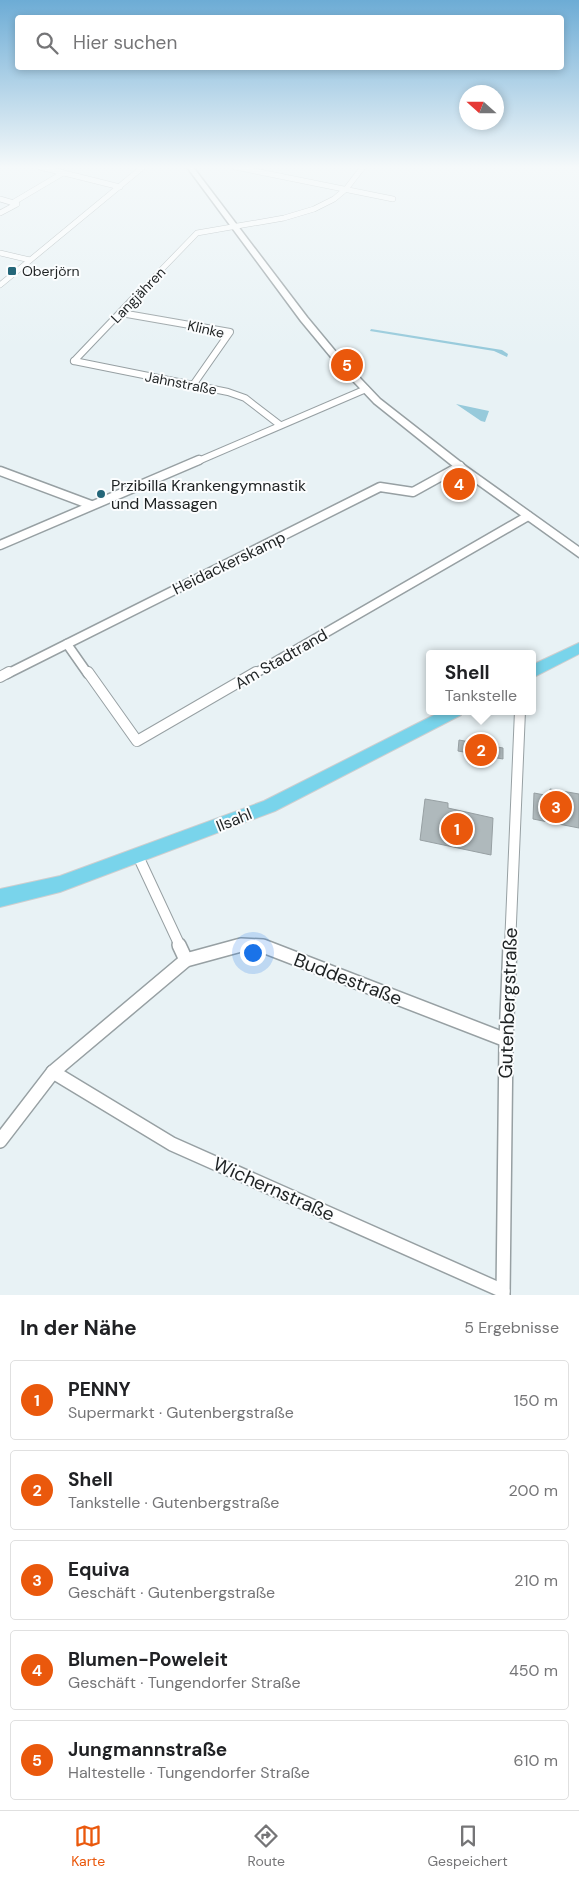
<!DOCTYPE html>
<html lang="de">
<meta charset="utf-8">
<style>
:root{--surface:#fff;--page:#f6f6f6;--text:#202124;--muted:#757577;--line:#e0e0e0;--accent:#ea580c}
body{margin:0;font-family:"DM Sans",sans-serif;background:var(--page);color:var(--text)}
.compass{position:absolute;left:459px;top:85px;width:45px;height:45px;border-radius:50%;background:var(--surface);box-shadow:0 2px 8px #0003;rotate:291deg}
.you{position:absolute;left:252px;top:952px;width:18px;height:18px;margin:-12px;border:4px solid #fff;border-radius:50%;background:#1a73e8;box-shadow:0 0 0 8px #1a73e833}
.badge{display:grid;place-items:center;width:32px;height:32px;border-radius:50%;background:var(--accent);color:#fff;font-size:16px;font-weight:700}
.pin{position:absolute;translate:-50% -50%;border:2px solid #fff;box-shadow:0 1px 5px #0006}
.popup{position:absolute;left:426px;top:650px;width:110px;height:65px;box-sizing:border-box;display:grid;place-content:center;border-radius:5px;background:var(--surface);filter:drop-shadow(0 1px 4px #0005);font-size:16px;white-space:nowrap;color:var(--muted)}
.popup b{font-size:19px;color:var(--text)}
.popup::after{content:'';position:absolute;left:50%;top:100%;margin-left:-10px;border:10px solid transparent;border-top-color:var(--surface)}
.list{margin:0;padding:0;list-style:none}
h2{display:flex;justify-content:space-between;align-items:center;height:65px;margin:0;padding:0 20px;font-size:21px}
h2 small{font-size:16px;font-weight:400;color:var(--muted)}
.list li{display:grid;grid-template-columns:32px 1fr auto;gap:15px;align-items:center;box-sizing:border-box;height:80px;margin:0 10px 10px;padding:0 10px;border:1px solid var(--line);border-radius:5px}
.list b{display:block;font-size:19px;white-space:nowrap}
.list p{margin:0;font-size:16px;white-space:nowrap;color:var(--muted)}
.list em{font-size:16px;font-style:normal;color:var(--muted)}
.icon{flex:none;width:28px;height:28px;fill:none;stroke:currentColor;stroke-width:2;stroke-linecap:round;stroke-linejoin:round}
.map{position:relative;flex:none;width:579px;height:1295px;overflow:hidden}
.search{position:absolute;background:var(--surface);box-shadow:0 2px 8px #0003;left:15px;right:15px;top:15px;height:55px;display:flex;align-items:center;gap:12px;box-sizing:border-box;padding:0 18px;border-radius:5px;color:var(--muted);font-size:19px}
.sheet{height:515px;background:var(--surface)}
nav{display:flex;justify-content:space-around;align-items:center;box-sizing:border-box;height:70px;border-top:1px solid var(--line);background:var(--surface);font-size:14px;color:var(--muted)}
nav a{display:grid;justify-items:center;gap:2px}
nav .on{color:var(--accent)}
.map>svg:first-child{display:block}
.green{fill:#97cadb}
.building{fill:#afb9bc;stroke:#97a0a3}
.lines{fill:none;stroke-linecap:round;stroke-linejoin:round}
.street-far4-casing{stroke:#97a0a3;stroke-width:6}
.street-far3-casing{stroke:#97a0a3;stroke-width:8}
.street-far2-casing{stroke:#97a0a3;stroke-width:11}
.street-far1-casing{stroke:#97a0a3;stroke-width:12}
.street-casing{stroke:#97a0a3;stroke-width:16}
.secondary-casing{stroke:#97a0a3;stroke-width:3}
.primary-casing{stroke:#cececf;stroke-width:2}
.street-far4{stroke:#fff;stroke-width:5}
.street-far3{stroke:#fff;stroke-width:6}
.street-far2{stroke:#fff;stroke-width:8}
.street-far1{stroke:#fff;stroke-width:10}
.street{stroke:#fff;stroke-width:13}
.secondary{fill:#fff;fill-rule:evenodd}
.primary{fill:#79d4eb;fill-rule:evenodd}
.poi-dot{fill:#236679;stroke:#fbfdfe;stroke-width:2}
.labels{text-anchor:middle;dominant-baseline:central;stroke-width:4;stroke-linejoin:round;paint-order:stroke}
.far-poi-label{font-size:14px;fill:#1e2223;stroke:#fbfdfe;text-anchor:start}
.far-street-label{font-size:14px;fill:#1e2223;stroke:#fbfdfe}
.poi-label{font-size:16px;fill:#1e2223;stroke:#fbfdfe;text-anchor:start}
.street-label{font-size:16px;fill:#1e2223;stroke:#fbfdfe}
.near-street-label{font-size:19px;fill:#1e2223;stroke:#fbfdfe}
</style>
<div class="map">
<svg width="579" height="1295" viewBox="0 0 579 1295">
<rect width="100%" height="100%" fill="#e8f2f5"/>
<g class="green">
<polygon points="371,329 502,350 508,354 507,357 494,351 370,331"/>
<polygon points="456,404 489,411 485,422 481,421"/>
</g>
<g class="building">
<polygon points="456,476 472,487 462,492 449,479"/>
<polygon points="459,740 503,748 503,759 458,751"/>
<polygon points="550,789 579,794 579,828 533,819 534,793 550,796"/>
<polygon points="425,799 448,803 448,808 493,818 491,855 420,840"/>
</g>
<g class="lines">
<defs>
<g id="street-far4">
<polyline points="40,167 120,187"/>
<polyline points="235,167 393,199"/>
<polyline points="0,199 17,204 0,213"/>
<polyline points="14,202 63,173"/>
<polyline points="0,253 30,260"/>
<polyline points="0,285 143,167"/>
<polyline points="136,296 197,233 284,218 314,209 334,199 346,189 363,167"/>
</g>
<g id="street-far3">
<polyline points="121,313 230,332 193,385"/>
<polyline points="74,361 137,295"/>
<polyline points="74,361 228,392 245,398 280,425"/>
<polyline points="196,462 366,389"/>
</g>
<g id="street-far2">
<polyline points="0,471 91,505"/>
<polyline points="0,545 199,460"/>
<polyline points="67,644 88,674"/>
<polyline points="7,674 380,487 413,492 460,466"/>
<polyline points="254,674 528,516"/>
</g>
<g id="street-far1">
<polyline points="88,672 137,741 256,672"/>
<polyline points="0,677 9,672"/>
<polyline points="138,856 180,946"/>
<polyline points="237,946 263,946"/>
<polyline points="510,946 520,711"/>
</g>
<g id="street">
<polyline points="179,945 186,960"/>
<polyline points="53,1072 172,1144 503,1291"/>
<polyline points="0,1141 53,1072 186,960 241,945 263,946 506,1040"/>
<polyline points="503,1295 506,1040 510,945"/>
</g>
<polygon id="secondary" points="187,167 193,167 307,317 341,358 380,399 467,467 579,547 579,557 459,471 374,403 335,362 301,321"/>
<g id="primary">
<polygon points="579,643 579,654 532,678 532,665"/>
<polygon points="442,711 463,711 461,715 275,811 60,892 0,907 0,889 60,876 264,801"/>
</g>
</defs>
<use href="#street-far4" class="street-far4-casing"/>
<use href="#street-far3" class="street-far3-casing"/>
<use href="#street-far2" class="street-far2-casing"/>
<use href="#street-far1" class="street-far1-casing"/>
<use href="#street" class="street-casing"/>
<use href="#secondary" class="secondary-casing"/>
<use href="#primary" class="primary-casing"/>
<use href="#street-far4" class="street-far4"/>
<use href="#street-far3" class="street-far3"/>
<use href="#street-far2" class="street-far2"/>
<use href="#street-far1" class="street-far1"/>
<use href="#street" class="street"/>
<use href="#secondary" class="secondary"/>
<use href="#primary" class="primary"/>
</g>
<linearGradient id="sky" x2="0" y2="1"><stop stop-color="#6dacd5"/><stop offset="0.48" stop-color="#f5f9fa"/><stop offset="1" stop-color="#f5f9fa" stop-opacity="0"/></linearGradient>
<rect width="579" height="348" fill="url(#sky)"/>
<g class="poi-dot">
<rect x="7" y="266" width="10" height="10" rx="2.5"/>
<circle cx="101" cy="494" r="5"/>
</g>
<g class="labels">
<g class="far-poi-label">
<text x="22" y="271">Oberjörn</text>
</g>
<g class="far-street-label">
<text transform="translate(138 295) rotate(-46)">Langjähren</text>
<text transform="translate(206 329) rotate(13)">Klinke</text>
<text transform="translate(181 383) rotate(11)">Jahnstraße</text>
</g>
<g class="poi-label">
<text x="111" y="485">Przibilla Krankengymnastik<tspan x="111" dy="18">und Massagen</tspan></text>
</g>
<g class="street-label">
<text transform="translate(229 563) rotate(-26)">Heidackerskamp</text>
<text transform="translate(281 659) rotate(-30)">Am Stadtrand</text>
<text transform="translate(234 820) rotate(-22)">Ilsahl</text>
</g>
<g class="near-street-label">
<text transform="translate(348 979) rotate(21)">Buddestraße</text>
<text transform="translate(508 1003) rotate(-88)">Gutenbergstraße</text>
<text transform="translate(274 1189) rotate(24)">Wichernstraße</text>
</g>
</g>
</svg>
<svg class="compass" viewBox="-18 -18 36 36"><path d="M0-13l5 13h-10z" fill="#e53935"/><path d="M0 13l5-13h-10z" fill="#757577"/></svg>
<div class="you"></div>
<div class="pin badge" style="left:457px;top:829px">1</div>
<div class="pin badge" style="left:481px;top:750px">2</div>
<div class="popup"><b>Shell</b>Tankstelle</div>
<div class="pin badge" style="left:556px;top:807px">3</div>
<div class="pin badge" style="left:459px;top:484px">4</div>
<div class="pin badge" style="left:347px;top:365px">5</div>
<div class="search"><svg class="icon" aria-label="search" viewBox="0 0 24 24"><circle cx="10" cy="10" r="6"/><path d="M15 15l6 6"/></svg>Hier suchen</div>
</div>
<section class="sheet">
<h2>In der Nähe<small>5 Ergebnisse</small></h2>
<ul class="list">
<li><span class="badge">1</span><div><b>PENNY</b><p>Supermarkt · Gutenbergstraße</p></div><em>150 m</em></li>
<li><span class="badge">2</span><div><b>Shell</b><p>Tankstelle · Gutenbergstraße</p></div><em>200 m</em></li>
<li><span class="badge">3</span><div><b>Equiva</b><p>Geschäft · Gutenbergstraße</p></div><em>210 m</em></li>
<li><span class="badge">4</span><div><b>Blumen-Poweleit</b><p>Geschäft · Tungendorfer Straße</p></div><em>450 m</em></li>
<li><span class="badge">5</span><div><b>Jungmannstraße</b><p>Haltestelle · Tungendorfer Straße</p></div><em>610 m</em></li>
</ul>
</section>
<nav>
<a class="on"><svg class="icon" aria-label="map" viewBox="0 0 24 24"><path d="M3 6l6-2 6 2 6-2v14l-6 2-6-2-6 2zM9 4v14M15 6v14"/></svg>Karte</a>
<a><svg class="icon" aria-label="directions" viewBox="0 0 24 24"><path d="M12 3l9 9-9 9-9-9zM9 14v-3h6M13 9l2 2-2 2"/></svg>Route</a>
<a><svg class="icon" aria-label="saved" viewBox="0 0 24 24"><path d="M7 4h10v16l-5-4-5 4z"/></svg>Gespeichert</a>
</nav>
